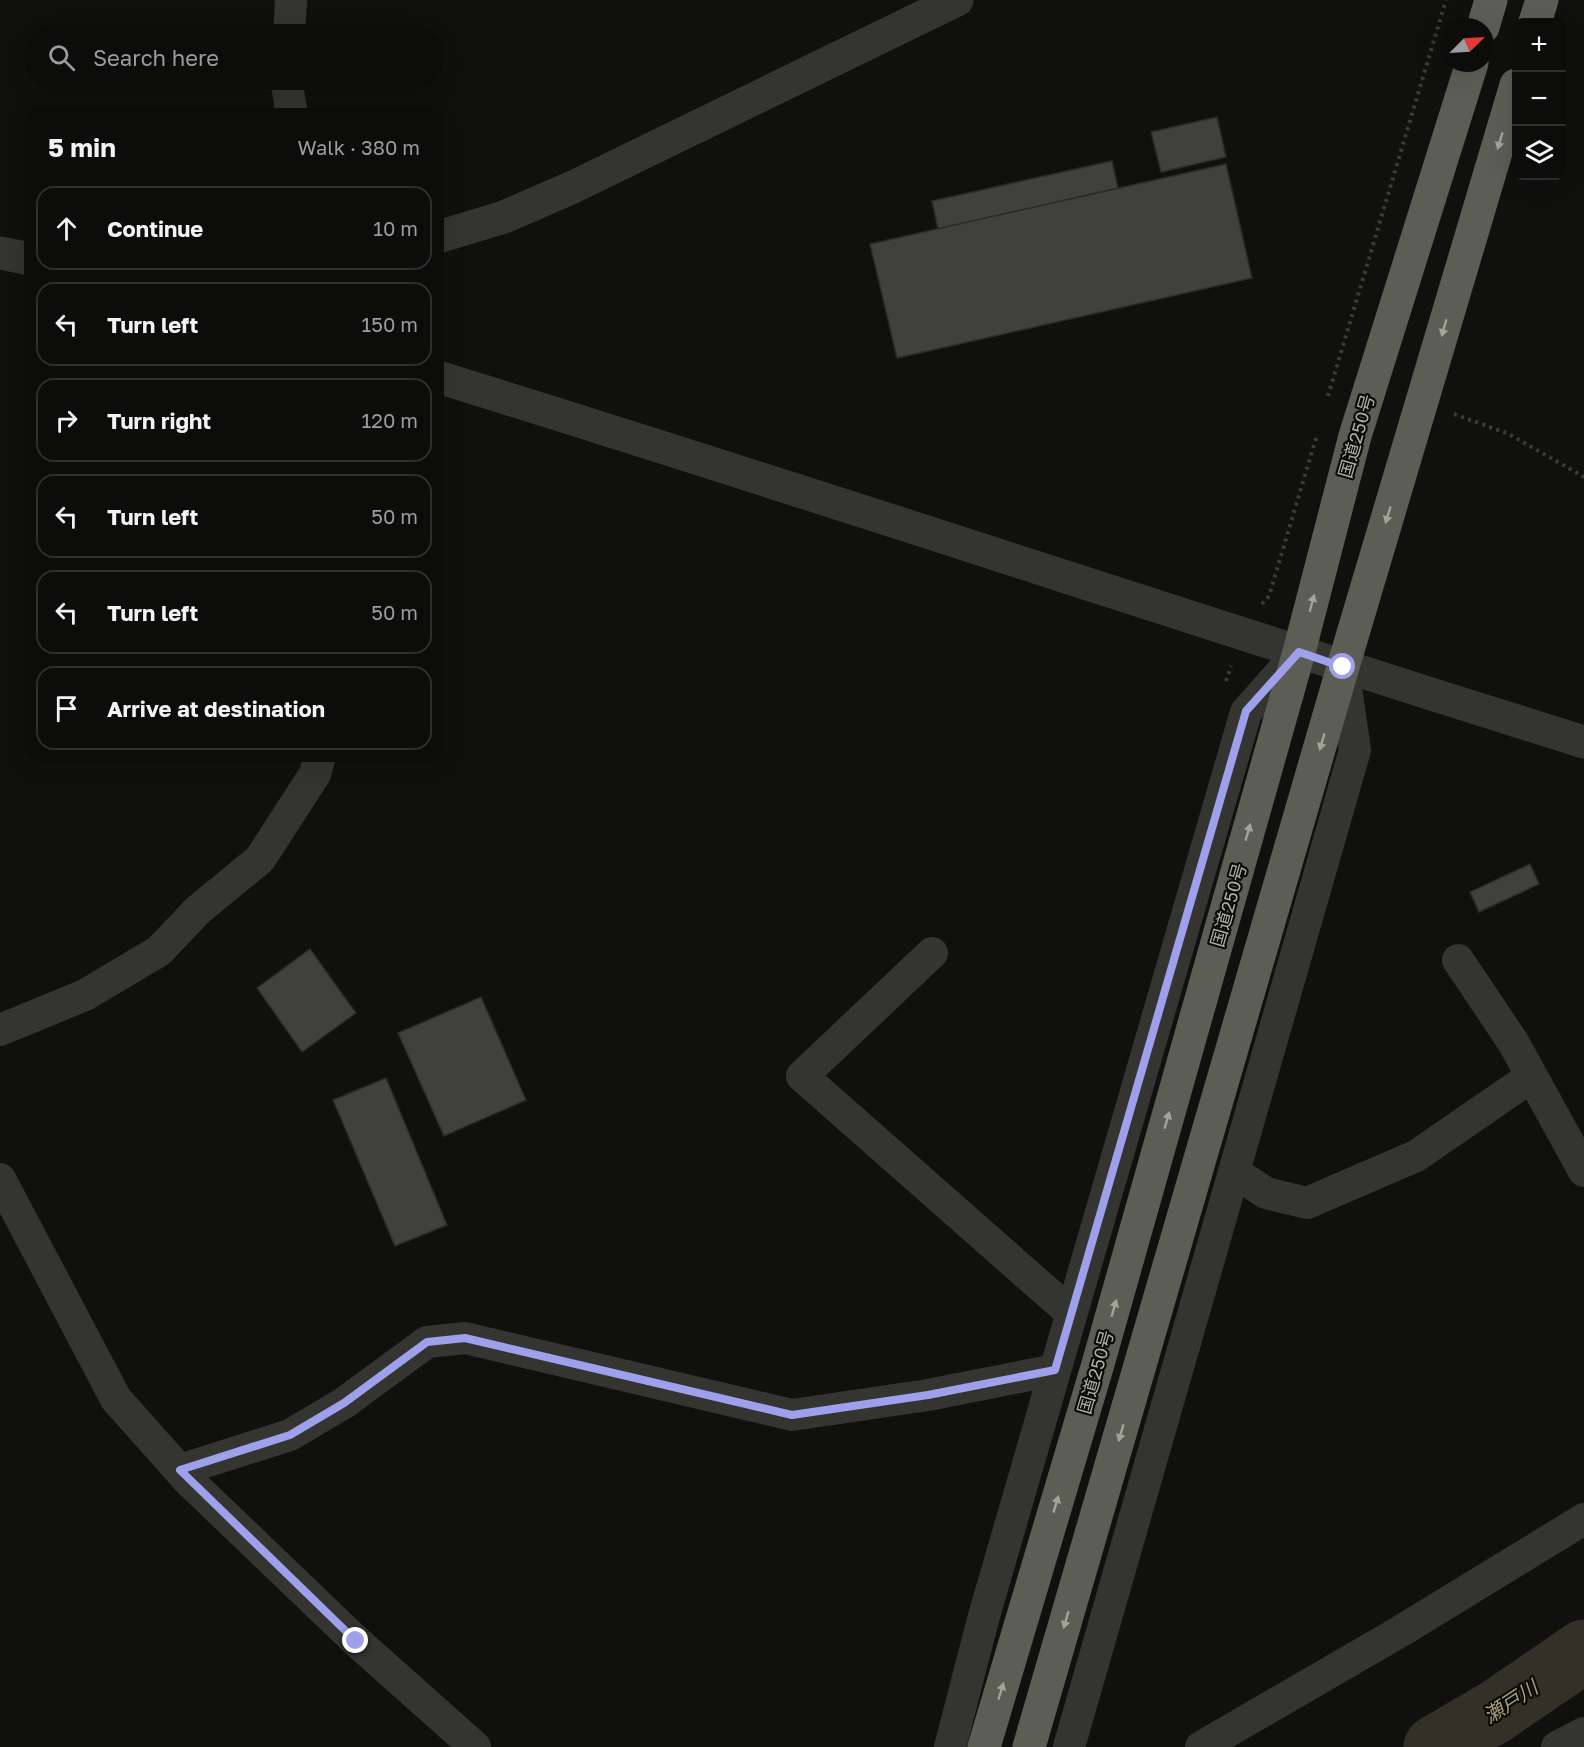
<!DOCTYPE html>
<meta charset="utf-8">
<style>
:root{--surface:#0c0d0b;--page:#151614;--text:#f1f3f6;--muted:#9a9c9d;--line:#2c2d2c}
body{margin:0;font-family:"Golos Text","Noto Sans JP",sans-serif;background:var(--page);color:var(--text)}
.controls{position:absolute;right:18px;top:18px;display:grid;overflow:hidden;border-radius:12px;box-shadow:0 6px 24px #0002}
.controls button{width:54px;height:54px;display:grid;place-items:center;padding:0;border:0;border-bottom:2px solid var(--line);background:var(--surface);color:var(--text);font:30px sans-serif}
.compass{position:absolute;left:1440px;top:18px;width:54px;height:54px;border-radius:50%;background:var(--surface);box-shadow:0 6px 24px #0002;rotate:66deg}
.stop{position:absolute;width:18px;height:18px;margin:-14px;border:4px solid #9ea0ec;border-radius:50%;background:#fff}
.stop.end{background:#9ea0ec;border-color:#fff;box-shadow:0 2px 6px #0008}
.list{margin:0;padding:0;list-style:none}
h2{display:flex;justify-content:space-between;align-items:center;height:78px;margin:0;padding:0 24px;font-size:26px}
h2 small{font-size:20px;font-weight:400;color:var(--muted)}
.list li{display:grid;grid-template-columns:39px 1fr auto;gap:18px;align-items:center;box-sizing:border-box;height:84px;margin:0 12px 12px;padding:0 12px;border:2px solid var(--line);border-radius:18px}
.list b{display:block;font-size:22px;white-space:nowrap}
.list em{font-size:20px;font-style:normal;color:var(--muted)}
.icon{flex:none;width:33px;height:33px;fill:none;stroke:currentColor;stroke-width:2;stroke-linecap:round;stroke-linejoin:round}
.map{position:relative;flex:none;width:1584px;height:1747px;overflow:hidden}
.search{position:absolute;background:var(--surface);box-shadow:0 6px 24px #0002;left:24px;top:24px;width:420px;height:66px;display:flex;align-items:center;gap:15px;box-sizing:border-box;padding:0 21px;border-radius:33px;color:var(--muted);font-size:22px}
.panel{position:absolute;background:var(--surface);box-shadow:0 6px 24px #0002;left:24px;top:108px;width:420px;height:654px;border-radius:18px}
.map>svg:first-child{display:block}
.lines{fill:none;stroke-linecap:round;stroke-linejoin:round}
.river{stroke:#333027;stroke-width:63}
.building{fill:#40413c;stroke:#2b2c2a;stroke-width:1.5}
.path{stroke:#3c3c37;stroke-width:4;stroke-dasharray:3 4.5;stroke-linecap:butt}
.minor{stroke:#343531;stroke-width:32}
.tertiary{stroke:#343531;stroke-width:33}
.trunk{stroke:#5c5d55;stroke-width:33}
.oneway{fill:#a3a496}
.route{stroke:#9ea0ec;stroke-width:8}
.labels{text-anchor:middle;dominant-baseline:central;stroke-width:4.5;stroke-linejoin:round;paint-order:stroke}
.street-label{font-size:18px;fill:#b0b0a2;stroke:#0b0c0a}
.water-label{font-size:20px;font-style:italic;fill:#a99f7b;stroke:#0b0c0a}
</style>
<div class="map">
<svg width="1584" height="1747" viewBox="0 0 1584 1747">
<rect width="100%" height="100%" fill="#10110f"/>
<g class="lines">
<polyline class="river" points="1435,1747 1495,1712 1584,1651"/>
</g>
<g class="building">
<polygon points="1217,117 1226,157 1161,172 1151,132"/>
<polygon points="1112,161 1118,188 938,229 932,201"/>
<polygon points="1226,164 1252,278 897,358 870,244"/>
<polygon points="1530,864 1539,884 1479,912 1470,892"/>
<polygon points="310,949 356,1013 302,1052 257,988"/>
<polygon points="481,997 526,1100 444,1136 398,1033"/>
<polygon points="386,1078 447,1225 395,1246 333,1100"/>
</g>
<g class="lines">
<g class="path">
<polyline points="1328,396 1446,0"/>
<polyline points="1454,414 1509,434 1584,477"/>
<polyline points="1262,604 1269,596 1316,438"/>
<polyline points="1226,681 1231,666"/>
</g>
<g class="minor">
<polyline points="289,34 291,0"/>
<polyline points="286,80 292,114"/>
<polyline points="932,953 802,1076 1071,1313"/>
<polyline points="1458,960 1513,1042 1584,1171"/>
<polyline points="0,1030 85,995 159,951 198,910 260,859 315,774 320,756"/>
<polyline points="1234,1172 1266,1193 1307,1203 1416,1156 1531,1077"/>
<polyline points="0,1179 116,1399 189,1481 356,1641 475,1747"/>
<polyline points="180,1470 290,1435 344,1403 427,1342 465,1338 792,1415 928,1395 1055,1370"/>
<polyline points="950,1747 984,1616 1246,712 1299,652"/>
<polyline points="1069,1747 1355,750 1343,667"/>
<polyline points="1201,1747 1401,1631 1584,1519"/>
<polyline points="1557,1747 1584,1733"/>
</g>
<g class="tertiary">
<polyline points="438,237 504,217 573,187 957,0"/>
<polyline points="0,253 30,259"/>
<path d="M438,377C821,495 1201,623 1584,742"/>
</g>
<g class="trunk">
<polyline points="1535,22 1542,0"/>
<polyline points="1483,27 1491,0"/>
<polyline points="984,1747 1098,1364 1299,652 1355,436 1472,63"/>
<polyline points="1029,1747 1343,667 1516,85"/>
</g>
</g>
<defs><path id="oneway-solid" d="M-6-.8H1V-3.2L6.5 0L1 3.2V.8H-6Z" transform="scale(1.5)"/></defs>
<g class="oneway">
<use href="#oneway-solid" transform="translate(1500 141) rotate(107)"/>
<use href="#oneway-solid" transform="translate(1444 328) rotate(106)"/>
<use href="#oneway-solid" transform="translate(1388 515) rotate(107)"/>
<use href="#oneway-solid" transform="translate(1312 603) rotate(-75)"/>
<use href="#oneway-solid" transform="translate(1322 742) rotate(106)"/>
<use href="#oneway-solid" transform="translate(1248 832) rotate(-74)"/>
<use href="#oneway-solid" transform="translate(1167 1120) rotate(-74)"/>
<use href="#oneway-solid" transform="translate(1114 1308) rotate(-74)"/>
<use href="#oneway-solid" transform="translate(1121 1433) rotate(106)"/>
<use href="#oneway-solid" transform="translate(1056 1504) rotate(-73)"/>
<use href="#oneway-solid" transform="translate(1066 1620) rotate(106)"/>
<use href="#oneway-solid" transform="translate(1001 1691) rotate(-73)"/>
</g>
<g class="lines">
<polyline class="route" points="356,1641 180,1470 290,1435 344,1403 427,1342 465,1338 792,1415 928,1395 1055,1370 1246,711 1299,652 1343,667"/>
</g>
<g class="labels">
<g class="street-label">
<text transform="translate(1356 436) rotate(-74)">国道250号</text>
<text transform="translate(1228 905) rotate(-74)">国道250号</text>
<text transform="translate(1095 1372) rotate(-74)">国道250号</text>
</g>
<g class="water-label">
<text transform="translate(1510 1701) rotate(-33)">瀬戸川</text>
</g>
</g>
</svg>
<div class="controls">
<button>+</button>
<button>−</button>
<button><svg class="icon" aria-label="layers" viewBox="0 0 24 24"><path d="M12 4l9 5-9 5-9-5zM3 14l9 5 9-5"/></svg></button>
</div>
<svg class="compass" viewBox="-18 -18 36 36"><path d="M0-13l5 13h-10z" fill="#e53935"/><path d="M0 13l5-13h-10z" fill="#9a9c9d"/></svg>
<div class="stop" style="left:1343px;top:667px"></div>
<div class="stop end" style="left:356px;top:1641px"></div>
<div class="search"><svg class="icon" aria-label="search" viewBox="0 0 24 24"><circle cx="10" cy="10" r="6"/><path d="M15 15l6 6"/></svg>Search here</div>
<section class="panel">
<h2>5 min<small>Walk · 380 m</small></h2>
<ul class="list">
<li><svg class="icon" aria-label="ahead" viewBox="0 0 24 24"><path d="M12 20V5M6 11l6-6 6 6"/></svg><div><b>Continue</b></div><em>10 m</em></li>
<li><svg class="icon" aria-label="left" viewBox="0 0 24 24"><path d="M17 20v-9H6M10 6l-5 5 5 5"/></svg><div><b>Turn left</b></div><em>150 m</em></li>
<li><svg class="icon" aria-label="right" viewBox="0 0 24 24"><path d="M7 20v-9h11M14 6l5 5-5 5"/></svg><div><b>Turn right</b></div><em>120 m</em></li>
<li><svg class="icon" aria-label="left" viewBox="0 0 24 24"><path d="M17 20v-9H6M10 6l-5 5 5 5"/></svg><div><b>Turn left</b></div><em>50 m</em></li>
<li><svg class="icon" aria-label="left" viewBox="0 0 24 24"><path d="M17 20v-9H6M10 6l-5 5 5 5"/></svg><div><b>Turn left</b></div><em>50 m</em></li>
<li><svg class="icon" aria-label="arrive" viewBox="0 0 24 24"><path d="M6 21V4h12l-3 4 3 4H6"/></svg><div><b>Arrive at destination</b></div></li>
</ul>
</section>
</div>
